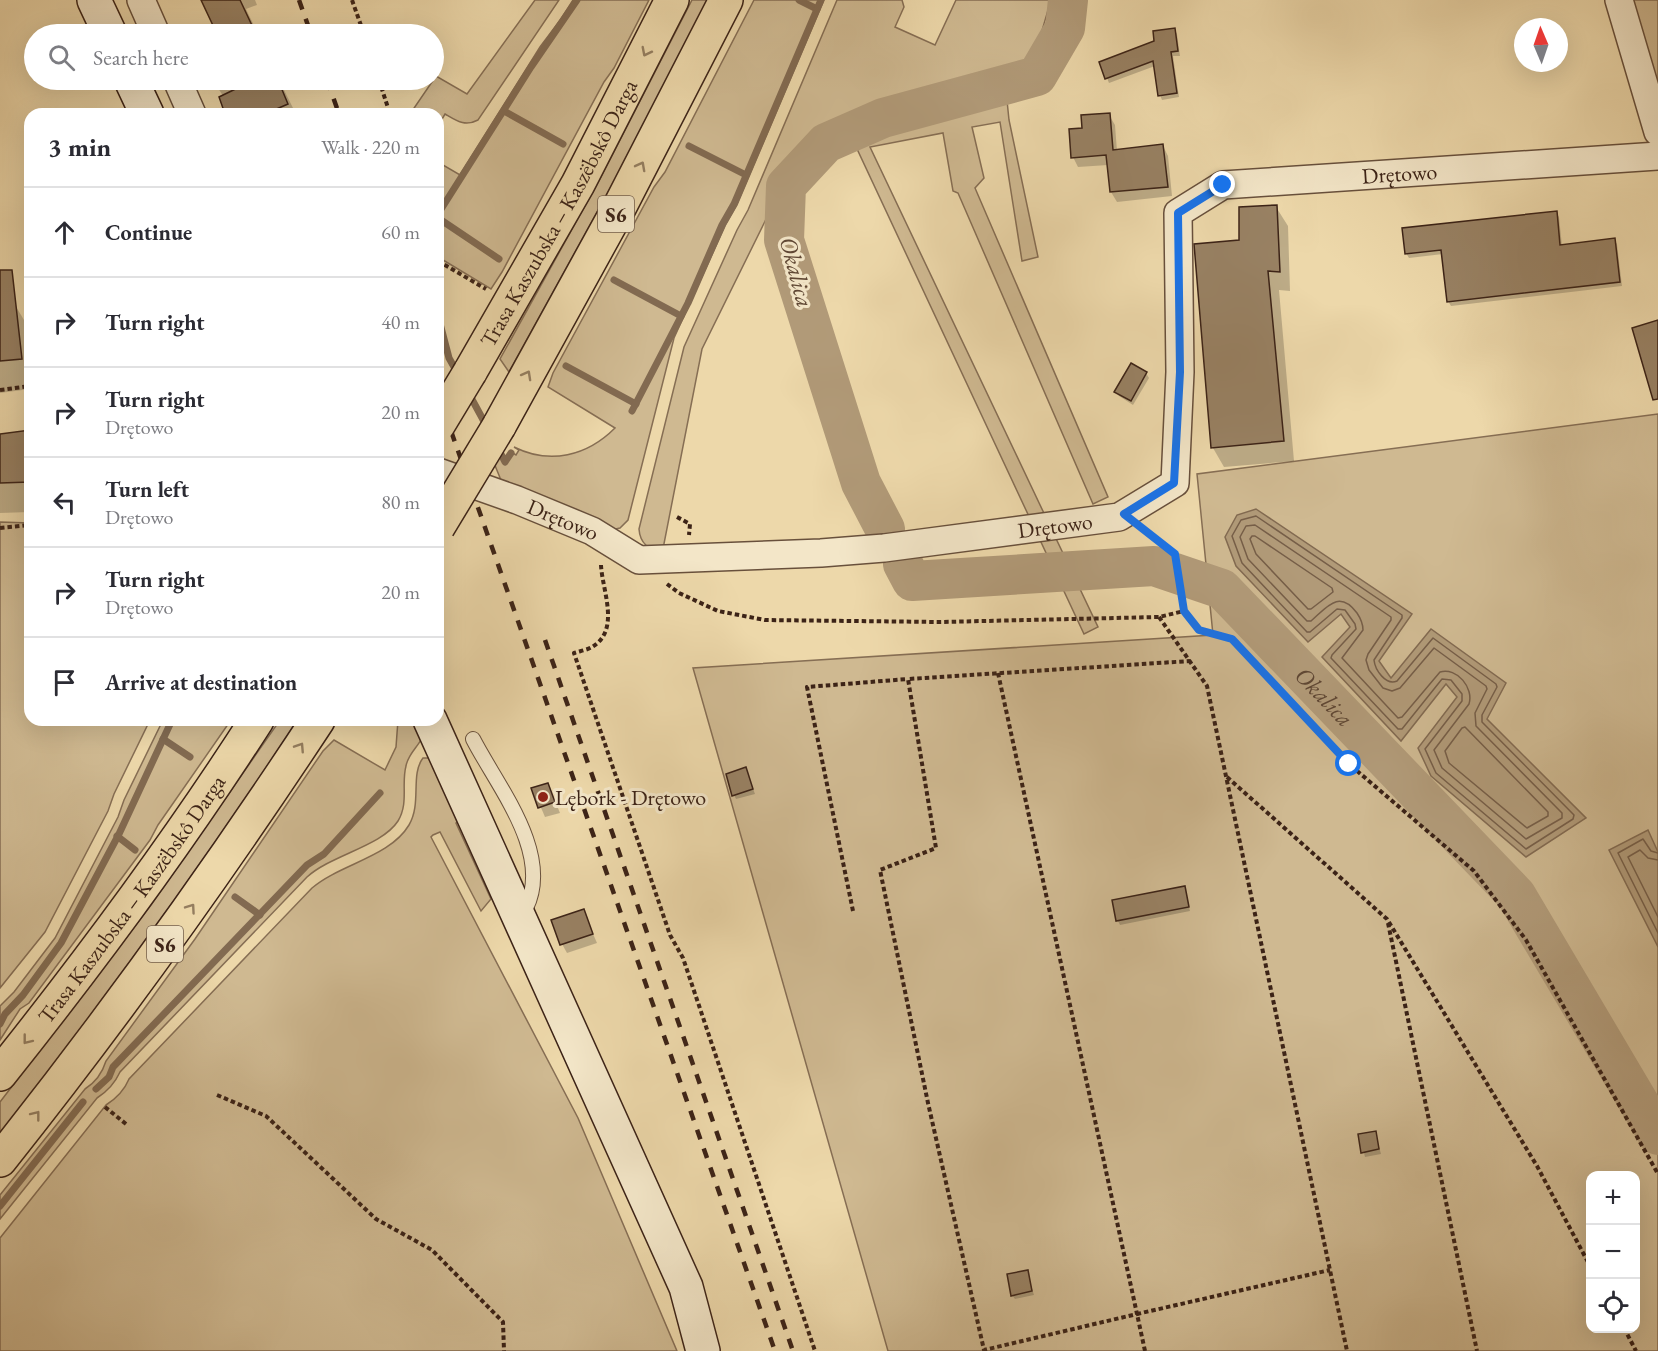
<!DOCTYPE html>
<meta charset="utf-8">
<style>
:root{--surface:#fff;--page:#f7f7f7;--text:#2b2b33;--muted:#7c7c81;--line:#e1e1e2}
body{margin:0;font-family:"EB Garamond",serif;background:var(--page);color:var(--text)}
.controls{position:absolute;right:18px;bottom:18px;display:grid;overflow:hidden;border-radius:12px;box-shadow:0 6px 24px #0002}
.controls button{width:54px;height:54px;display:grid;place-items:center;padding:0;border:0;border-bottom:2px solid var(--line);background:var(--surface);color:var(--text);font:30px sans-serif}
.compass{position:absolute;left:1514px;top:18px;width:54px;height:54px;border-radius:50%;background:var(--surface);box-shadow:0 6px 24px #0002;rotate:358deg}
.stop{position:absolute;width:18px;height:18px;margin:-14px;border:4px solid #1a73e8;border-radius:50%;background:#fff}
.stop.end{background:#1a73e8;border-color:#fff;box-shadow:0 2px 6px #0008}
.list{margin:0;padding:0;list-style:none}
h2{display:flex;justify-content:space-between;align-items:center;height:78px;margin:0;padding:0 24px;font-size:26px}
h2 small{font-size:20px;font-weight:400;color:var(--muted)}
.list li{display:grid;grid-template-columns:39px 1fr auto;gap:18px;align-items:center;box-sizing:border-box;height:90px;padding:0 24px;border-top:2px solid var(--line)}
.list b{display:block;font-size:22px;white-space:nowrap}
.list p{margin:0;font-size:20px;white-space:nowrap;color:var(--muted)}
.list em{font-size:20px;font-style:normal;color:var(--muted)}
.icon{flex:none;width:33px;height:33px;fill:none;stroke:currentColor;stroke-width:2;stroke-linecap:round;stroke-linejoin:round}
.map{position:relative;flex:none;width:1658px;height:1351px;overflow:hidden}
.search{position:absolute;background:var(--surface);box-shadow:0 6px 24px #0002;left:24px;top:24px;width:420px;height:66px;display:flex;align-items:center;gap:15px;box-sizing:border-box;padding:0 21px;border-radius:33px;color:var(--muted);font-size:22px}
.panel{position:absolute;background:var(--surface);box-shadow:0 6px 24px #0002;left:24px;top:108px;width:420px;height:618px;border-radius:18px}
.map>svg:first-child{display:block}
.green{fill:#cfb991;stroke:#866e54;stroke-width:1.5;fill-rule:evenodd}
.water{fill:#b19a78;stroke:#826a51;stroke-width:1.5}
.shadow{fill:#0003}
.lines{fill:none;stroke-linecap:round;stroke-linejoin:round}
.shore{stroke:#765e48;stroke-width:1.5}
.stream{stroke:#826a51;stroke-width:7}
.river{stroke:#b19a78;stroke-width:40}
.building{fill:#988163;stroke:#3c2317;stroke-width:1.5}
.service-casing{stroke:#68503c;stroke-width:16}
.minor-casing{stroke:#68503c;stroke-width:30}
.secondary-casing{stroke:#3c2317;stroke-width:36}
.motorway-casing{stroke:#3c2317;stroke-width:36}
.path{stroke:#3c2317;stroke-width:4;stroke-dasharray:4.5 3;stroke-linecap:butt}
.service{stroke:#f3e6c8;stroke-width:14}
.minor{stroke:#f3e6c8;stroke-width:27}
.secondary{stroke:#f3e6c8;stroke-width:33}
.motorway{stroke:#edd8aa;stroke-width:33}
.rail{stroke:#3c2317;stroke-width:4.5;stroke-dasharray:10 10;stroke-linecap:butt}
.motorway-bridge-casing{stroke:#3c2317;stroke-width:36;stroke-linecap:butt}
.motorway-bridge{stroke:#edd8aa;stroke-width:33}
.oneway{stroke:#947e60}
.route{stroke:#1a73e8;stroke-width:8}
.poi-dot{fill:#8f2418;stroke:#f3e6c8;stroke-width:2}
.labels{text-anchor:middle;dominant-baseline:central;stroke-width:6;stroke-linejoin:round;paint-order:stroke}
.shield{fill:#f3e6c8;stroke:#735e4c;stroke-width:1.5}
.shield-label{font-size:21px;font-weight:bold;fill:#3c2317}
.street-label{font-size:22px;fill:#3c2317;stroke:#f3e6c8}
.poi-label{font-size:22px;fill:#3c2317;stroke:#f3e6c8;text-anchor:start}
.water-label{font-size:24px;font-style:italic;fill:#5f4734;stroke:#f3e6c8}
</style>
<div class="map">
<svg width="1658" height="1351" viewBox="0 0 1658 1351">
<rect width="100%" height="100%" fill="#edd8aa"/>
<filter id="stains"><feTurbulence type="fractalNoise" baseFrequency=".00333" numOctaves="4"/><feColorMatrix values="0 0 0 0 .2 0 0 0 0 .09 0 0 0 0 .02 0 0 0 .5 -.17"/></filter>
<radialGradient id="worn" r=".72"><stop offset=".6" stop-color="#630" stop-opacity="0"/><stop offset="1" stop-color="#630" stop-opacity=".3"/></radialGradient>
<g class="green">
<path d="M535,0H559L478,120C465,127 457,121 445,114L438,126V114H410L436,76L467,94Z"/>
<polygon points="573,0 649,0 614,68 604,82 502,272 491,289 438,257 438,162 460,175 540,47 561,19"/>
<polygon points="692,0 708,0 613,183 509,372 500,359 601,177"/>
<path d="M754,0H824L737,205L726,224L674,338L628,520L620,528L611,530L505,490L494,463L477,407L505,459L511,452L516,455L519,450L514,447C550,465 587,456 615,428L548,387L553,373L654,187L665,172Z"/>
<path d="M837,0H902L904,7L895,27L935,45L956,0H1051L1034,58L1005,81L1009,120L1038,257L1022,261L1000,122L972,127L984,178L975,188L1108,497L1093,504L958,193L953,191L943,133L870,147L1098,627L1084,634L857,149L841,153L839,136L829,144L810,186L777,197L702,349L662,554C649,549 640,544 639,529L684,347L737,230L748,210Z"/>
<polygon points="1616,0 1658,0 1658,132"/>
<path d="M1658,414V1351H888L693,668L1213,635L1197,474ZM1590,1176H1636V1328H1590Z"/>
<polygon points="0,522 30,523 30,720 150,720 114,794 108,811 45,932 0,988"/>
<polygon points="163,720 231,720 158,825 150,840 29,1003 20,1009 0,1040 0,1006 14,992 55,938 118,817 124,800"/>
<path d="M280,720H298C204,862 105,1000 0,1134V1102L151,905Z"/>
<path d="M398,720H417L422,738C417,748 408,754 406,766C401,784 409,803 398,821C382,846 331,855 307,877L120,1072C115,1083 108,1091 97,1098L0,1219V1195L85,1089C96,1082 102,1074 106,1061L195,939L323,751L334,740L385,770L396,747Z"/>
<path d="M423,758H430L463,819L456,823L491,899L481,911L440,832L433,835L431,837L578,1118L677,1351H0V1238L106,1105C117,1098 124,1091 129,1079L312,888C340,864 390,857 409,825C422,803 410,775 423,758Z"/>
</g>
<g class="water">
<polygon points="1256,509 1412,614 1379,661 1391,678 1431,629 1506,683 1487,719 1586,818 1526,857 1431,776 1418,748 1457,697 1446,684 1401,741 1322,657 1350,627 1341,614 1308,642 1236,566 1225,537 1237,515"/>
<polygon points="1648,830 1658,852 1658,947 1609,850"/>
</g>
<g class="shadow">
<polygon points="205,0 255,0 257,5 246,9 258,34 193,34 214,24"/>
<polygon points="1174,29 1177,34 1180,56 1173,56 1179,97 1162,100 1160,95 1155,66 1109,83 1101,63 1156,42"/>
<polygon points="213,80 279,80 296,114 227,114 223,96"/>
<polygon points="1109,115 1115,125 1117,151 1163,146 1168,156 1172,196 1117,202 1111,192 1108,165 1078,167 1073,157 1083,130"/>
<polygon points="1276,207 1288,226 1290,291 1279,290 1294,461 1224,467 1213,448 1241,242"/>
<polygon points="1556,212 1559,217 1562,246 1614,240 1617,244 1622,286 1451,306 1448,301 1443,254 1409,258 1406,253"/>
<polygon points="15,305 30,330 30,389 0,393 0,306"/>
<polygon points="1146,373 1149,378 1133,405 1119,396 1116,392"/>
<polygon points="30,431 30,512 0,513 0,435"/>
<polygon points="746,769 755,794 736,799 734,795"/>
<polygon points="548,784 560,813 545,817 533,789"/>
<polygon points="1184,887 1190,911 1120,925 1118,921 1114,901"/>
<polygon points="583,911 597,943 567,953 562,944"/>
<polygon points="1375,1132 1381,1154 1365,1157 1360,1136"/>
<polygon points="1027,1272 1034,1295 1015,1299 1012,1295"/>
</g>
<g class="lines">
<g class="shore">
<path d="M1256,516L1402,615V618L1374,660C1375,670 1386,686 1397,681L1433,638L1496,684L1497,687L1482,715V722L1574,815L1573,819L1526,849L1436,773L1425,749L1462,701V694L1451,680L1442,679L1402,729H1398L1331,658L1332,655L1356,629L1355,624L1345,610L1337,609L1310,632H1307L1242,563L1232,536L1241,520Z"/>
<path d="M1255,525L1391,617V620L1368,654L1366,660L1369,670L1383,688L1392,691L1400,688L1434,648L1486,686L1487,689L1475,713L1476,726L1562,813V818L1526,839L1442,768L1434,750L1469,704C1474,688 1457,667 1440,672L1402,717L1398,718L1342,658L1363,630C1363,623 1361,619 1357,613C1339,589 1327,607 1311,621H1307L1248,559L1240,537L1246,526Z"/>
<polygon points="1252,536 1255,536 1332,588 1333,592 1311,609 1308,609 1256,554 1250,539"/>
<polygon points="1465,727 1548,812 1548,816 1527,828 1449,763 1445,751 1462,728"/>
<polyline points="1658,853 1651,851 1643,839 1618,853 1658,933"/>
<polyline points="1658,860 1648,858 1640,850 1628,857 1658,917"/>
</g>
<g class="stream">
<polyline points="799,0 817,9"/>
<polyline points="504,111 563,144"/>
<polyline points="689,146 746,175"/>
<polyline points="438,214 531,67 577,0"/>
<polyline points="438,218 499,259"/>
<polyline points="614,280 681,316"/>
<polyline points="438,316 449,358 458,374"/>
<polyline points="566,366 636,404"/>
<polyline points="468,392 487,427"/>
<polyline points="632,411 688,303 722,225 734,204 821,0"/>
<polyline points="498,448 505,462 511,453"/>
<polyline points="163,739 190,757"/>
<polyline points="117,836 135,850"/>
<polyline points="235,897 260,915"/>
<polyline points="0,1024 5,1014 23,995 61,943 119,834 172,720"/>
<polyline points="96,1089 109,1077 113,1067 307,865 324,854 380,793"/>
<polyline points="0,1206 83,1102"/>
</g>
<g class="river">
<polyline points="885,529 861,483 784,240 786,186 826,143 883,118 1037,76 1065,28 1068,0"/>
<path id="s1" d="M903,564L912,581L1154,566L1222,589L1516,895L1658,1135"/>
</g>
</g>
<g class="building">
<polygon points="201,0 240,0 256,34 217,34"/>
<polygon points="1175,28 1178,51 1171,52 1177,93 1158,96 1153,61 1105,79 1099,62 1154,41 1153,31"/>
<polygon points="254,80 278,80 288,104 265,114 225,114 219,97"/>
<polygon points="1110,113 1113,150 1163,144 1168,187 1110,192 1106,155 1071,158 1069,129 1082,128 1081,115"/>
<polygon points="1277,205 1280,272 1268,271 1284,441 1211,448 1194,244 1239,240 1239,207"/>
<polygon points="1557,211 1560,245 1615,238 1620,282 1447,302 1441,250 1405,254 1402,228"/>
<polygon points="0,270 12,270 22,359 0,361"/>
<polygon points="1658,320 1658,399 1653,400 1632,328"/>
<polygon points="1131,363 1147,372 1131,401 1114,392"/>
<polygon points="30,430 30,482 0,483 0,434"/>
<polygon points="746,767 753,789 732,796 726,774"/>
<polygon points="548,783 555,802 538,808 531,788"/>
<polygon points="1185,886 1189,907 1116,921 1112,900"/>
<polygon points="584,909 593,934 560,945 551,920"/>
<polygon points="1376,1131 1379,1149 1361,1153 1358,1134"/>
<polygon points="1028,1270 1032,1291 1011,1296 1007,1274"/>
</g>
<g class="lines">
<defs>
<path id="service" d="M473,739C497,786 553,853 526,908L518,912"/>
<g id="minor">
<polyline points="141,0 156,34"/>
<polyline points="1619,0 1658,132"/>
<polyline points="177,80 192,114"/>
<path id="s2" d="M438,472L517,500L592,531L639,560L821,553L884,548L1119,517L1175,483L1180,372L1178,213L1223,185L1658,156"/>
</g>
<g id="secondary">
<polyline points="94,0 110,34"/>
<polyline points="131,80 147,114"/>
<polyline points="430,720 686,1287 703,1351"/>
</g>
<g id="motorway">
<path id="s3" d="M470,372L578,184L672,0"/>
<polyline points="499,426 619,208 726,0"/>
<path id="s4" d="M0,1074C91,960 178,843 257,720"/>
<path d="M0,1160C113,1018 218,872 318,720"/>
</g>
</defs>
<use href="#service" class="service-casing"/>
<use href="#minor" class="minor-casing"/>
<use href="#secondary" class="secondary-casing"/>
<use href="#motorway" class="motorway-casing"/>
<g class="path">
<polyline points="352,0 364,34"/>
<polyline points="379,80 390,114"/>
<polyline points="438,261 486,289"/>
<polyline points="0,390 30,386"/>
<polyline points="677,517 690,524 689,535"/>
<polyline points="0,528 30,525"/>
<path d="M601,565C602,590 621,630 592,647C587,650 580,651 574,653L670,935L683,958L815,1351"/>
<polyline points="667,584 679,593 718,611 765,620 940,622 1159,617 1184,611 1175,554 1144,530"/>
<polyline points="1184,611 1199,630 1232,639 1349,764 1474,871 1526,940 1658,1174"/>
<polyline points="1159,617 1207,686 1347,1351"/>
<polyline points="998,673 1137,1314 984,1350 928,1103 880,870 936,848 908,679 1190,661"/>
<polyline points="1227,777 1387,919 1537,1166 1590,1266"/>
<polyline points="853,911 807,687 908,679"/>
<polyline points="1388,923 1477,1351"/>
<polyline points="217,1095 266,1116 376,1219 432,1250 503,1322 504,1351"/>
<polyline points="105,1107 126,1124"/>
<polyline points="1624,1328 1636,1351"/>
<polyline points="1145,1351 1137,1314 1330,1270"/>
</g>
<use href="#service" class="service"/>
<use href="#minor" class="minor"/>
<use href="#secondary" class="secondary"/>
<use href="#motorway" class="motorway"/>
<g class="rail">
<polyline points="299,0 311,34"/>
<polyline points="327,80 339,114"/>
<polyline points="438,394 775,1351"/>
<polyline points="545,640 793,1351"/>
</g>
<defs>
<g id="motorway-bridge">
<polyline points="438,425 470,372"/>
<polyline points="438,527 499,426"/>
</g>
</defs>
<use href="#motorway-bridge" class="motorway-bridge-casing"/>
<use href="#motorway-bridge" class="motorway-bridge"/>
</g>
<defs><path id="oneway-chevron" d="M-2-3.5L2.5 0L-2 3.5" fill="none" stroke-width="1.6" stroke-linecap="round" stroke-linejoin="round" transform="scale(1.5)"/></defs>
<g class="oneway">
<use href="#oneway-chevron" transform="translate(646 52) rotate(117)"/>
<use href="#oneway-chevron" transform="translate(641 166) rotate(-62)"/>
<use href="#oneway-chevron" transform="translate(527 375) rotate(-61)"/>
<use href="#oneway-chevron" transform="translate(300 747) rotate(-57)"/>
<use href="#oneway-chevron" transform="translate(191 908) rotate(-55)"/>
<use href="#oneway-chevron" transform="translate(27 1040) rotate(128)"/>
<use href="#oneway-chevron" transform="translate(36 1115) rotate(-52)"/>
</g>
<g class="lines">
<polyline class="route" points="1223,185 1178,213 1180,372 1174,483 1124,514 1175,554 1184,611 1199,630 1232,639 1349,764"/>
</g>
<circle class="poi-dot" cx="543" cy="797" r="6"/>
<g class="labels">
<g class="shield">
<rect x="598" y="196" width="36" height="36" rx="4.5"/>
<rect x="147" y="926" width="36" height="36" rx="4.5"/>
</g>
<g class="shield-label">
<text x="616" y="214">S6</text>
<text x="165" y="944">S6</text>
</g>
<g class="street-label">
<text stroke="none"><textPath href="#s2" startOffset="1268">Drętowo</textPath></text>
<text stroke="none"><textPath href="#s3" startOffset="182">Trasa Kaszubska – Kaszëbskô Darga</textPath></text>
<text stroke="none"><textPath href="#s2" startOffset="134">Drętowo</textPath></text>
<text stroke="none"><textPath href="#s2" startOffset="638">Drętowo</textPath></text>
<text stroke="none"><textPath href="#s4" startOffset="219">Trasa Kaszubska – Kaszëbskô Darga</textPath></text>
</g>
<g class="poi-label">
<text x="555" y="797">Lębork - Drętowo</text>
</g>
<g class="water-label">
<text transform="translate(797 272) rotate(75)">Okalica</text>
<text stroke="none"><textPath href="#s1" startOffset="482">Okalica</textPath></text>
</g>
</g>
<rect width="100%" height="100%" filter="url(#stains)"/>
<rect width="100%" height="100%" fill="url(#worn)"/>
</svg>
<div class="controls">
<button>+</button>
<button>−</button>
<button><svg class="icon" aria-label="locate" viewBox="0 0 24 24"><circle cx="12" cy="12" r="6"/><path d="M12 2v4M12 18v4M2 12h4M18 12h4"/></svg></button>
</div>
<svg class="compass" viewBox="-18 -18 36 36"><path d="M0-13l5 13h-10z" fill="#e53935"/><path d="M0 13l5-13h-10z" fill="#7c7c81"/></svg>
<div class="stop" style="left:1349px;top:764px"></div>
<div class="stop end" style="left:1223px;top:185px"></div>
<div class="search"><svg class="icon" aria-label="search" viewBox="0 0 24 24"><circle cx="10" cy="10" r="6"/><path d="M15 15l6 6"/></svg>Search here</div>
<section class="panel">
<h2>3 min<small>Walk · 220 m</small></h2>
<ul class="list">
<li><svg class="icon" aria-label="ahead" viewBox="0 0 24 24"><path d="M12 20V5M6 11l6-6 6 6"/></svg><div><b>Continue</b></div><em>60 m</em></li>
<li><svg class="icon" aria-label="right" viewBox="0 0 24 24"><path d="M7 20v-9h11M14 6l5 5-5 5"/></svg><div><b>Turn right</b></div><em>40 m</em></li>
<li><svg class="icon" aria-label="right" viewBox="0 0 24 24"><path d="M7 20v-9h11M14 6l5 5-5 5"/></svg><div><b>Turn right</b><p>Drętowo</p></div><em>20 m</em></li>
<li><svg class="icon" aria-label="left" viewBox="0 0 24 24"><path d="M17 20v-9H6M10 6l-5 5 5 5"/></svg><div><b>Turn left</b><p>Drętowo</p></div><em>80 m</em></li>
<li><svg class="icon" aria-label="right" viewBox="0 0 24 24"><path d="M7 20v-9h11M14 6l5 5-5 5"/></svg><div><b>Turn right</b><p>Drętowo</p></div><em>20 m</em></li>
<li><svg class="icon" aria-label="arrive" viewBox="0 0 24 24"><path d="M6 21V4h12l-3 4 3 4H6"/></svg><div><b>Arrive at destination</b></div></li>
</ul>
</section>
</div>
